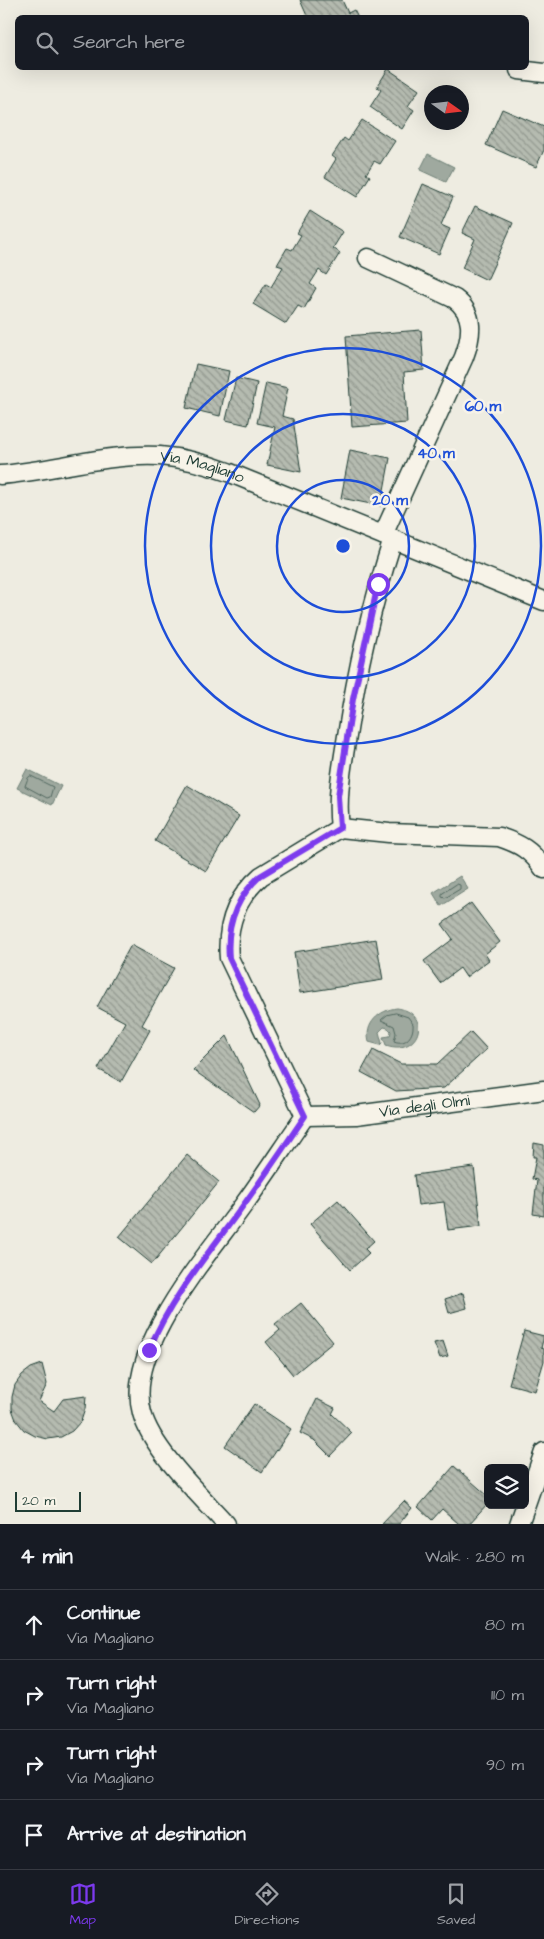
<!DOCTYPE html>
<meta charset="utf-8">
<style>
:root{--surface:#171b24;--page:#20242c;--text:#f1f3f6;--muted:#9ea1a6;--line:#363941;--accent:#7c3aed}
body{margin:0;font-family:"Architects Daughter",sans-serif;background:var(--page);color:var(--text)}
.controls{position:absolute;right:15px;bottom:15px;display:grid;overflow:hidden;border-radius:8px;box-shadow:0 5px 20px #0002}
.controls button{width:45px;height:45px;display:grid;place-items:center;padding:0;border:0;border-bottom:1px solid var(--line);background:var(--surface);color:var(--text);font:25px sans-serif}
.compass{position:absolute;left:424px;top:85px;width:45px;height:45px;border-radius:50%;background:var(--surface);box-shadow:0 5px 20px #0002;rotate:104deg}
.scale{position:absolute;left:15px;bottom:12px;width:66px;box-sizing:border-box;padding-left:5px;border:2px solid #1f3d34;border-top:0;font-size:14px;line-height:18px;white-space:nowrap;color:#1f3d34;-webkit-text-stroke:4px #f7f3e8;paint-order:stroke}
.stop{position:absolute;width:15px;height:15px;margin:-11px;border:4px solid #7c3aed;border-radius:50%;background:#fff}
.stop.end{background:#7c3aed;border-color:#fff;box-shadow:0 1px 5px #0008}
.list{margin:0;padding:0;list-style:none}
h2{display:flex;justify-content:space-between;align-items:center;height:65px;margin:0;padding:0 20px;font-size:21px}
h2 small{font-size:16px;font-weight:400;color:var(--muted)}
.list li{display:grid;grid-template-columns:32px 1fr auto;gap:15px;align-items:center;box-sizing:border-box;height:70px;padding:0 20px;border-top:1px solid var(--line)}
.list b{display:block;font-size:19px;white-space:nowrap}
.list p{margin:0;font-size:16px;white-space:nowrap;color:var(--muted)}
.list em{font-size:16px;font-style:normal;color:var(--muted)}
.icon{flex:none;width:28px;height:28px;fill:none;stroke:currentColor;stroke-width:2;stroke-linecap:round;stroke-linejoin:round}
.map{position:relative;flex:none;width:544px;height:1524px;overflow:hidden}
.search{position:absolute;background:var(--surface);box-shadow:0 5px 20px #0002;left:15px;right:15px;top:15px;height:55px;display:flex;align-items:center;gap:12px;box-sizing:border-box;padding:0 18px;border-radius:8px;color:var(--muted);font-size:19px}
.sheet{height:345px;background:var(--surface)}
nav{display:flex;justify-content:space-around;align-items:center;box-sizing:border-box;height:70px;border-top:1px solid var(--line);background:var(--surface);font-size:14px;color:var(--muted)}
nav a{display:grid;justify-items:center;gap:2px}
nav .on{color:var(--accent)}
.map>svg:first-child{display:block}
.water{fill:#9fa99f;stroke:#6c7e74}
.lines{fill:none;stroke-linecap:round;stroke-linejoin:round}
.shore{stroke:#52685f;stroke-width:1}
.building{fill:url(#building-back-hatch);stroke:#1f3d34}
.minor-casing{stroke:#1f3d34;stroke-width:21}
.minor{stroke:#f7f3e8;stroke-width:18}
.route{stroke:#7c3aed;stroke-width:6}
.ring{fill:none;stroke:#1d4ed8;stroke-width:2.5}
.labels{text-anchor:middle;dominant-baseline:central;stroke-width:5;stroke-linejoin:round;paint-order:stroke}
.street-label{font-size:16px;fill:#1f3d34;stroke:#f7f3e8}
.centre{fill:#1d4ed8;stroke:#f7f3e8;stroke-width:2.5}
.ring-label{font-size:15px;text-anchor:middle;font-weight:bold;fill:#1d4ed8;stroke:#f7f3e8;stroke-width:5;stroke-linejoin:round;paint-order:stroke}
</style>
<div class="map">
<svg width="544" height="1524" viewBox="0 0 544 1524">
<defs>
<pattern id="building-back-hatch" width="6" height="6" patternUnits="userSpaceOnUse" patternTransform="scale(1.25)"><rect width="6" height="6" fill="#b5bbb0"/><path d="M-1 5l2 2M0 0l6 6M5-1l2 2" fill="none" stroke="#939990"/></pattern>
</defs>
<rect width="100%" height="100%" fill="#eeece1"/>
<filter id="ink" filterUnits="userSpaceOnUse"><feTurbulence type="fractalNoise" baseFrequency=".02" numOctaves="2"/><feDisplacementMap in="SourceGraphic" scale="10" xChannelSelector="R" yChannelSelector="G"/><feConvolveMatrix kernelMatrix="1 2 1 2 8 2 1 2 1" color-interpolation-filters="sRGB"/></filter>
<g filter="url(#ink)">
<g class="water">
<polygon points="428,154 454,167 446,182 420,170"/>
<polygon points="27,769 61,786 52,805 17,788"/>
<polygon points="460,876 468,889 441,906 433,893"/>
<path d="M397,1008C433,1013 420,1057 386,1045L383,1037L390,1036L391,1031L388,1028L384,1027L379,1032L382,1043L380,1045L369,1042C364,1024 379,1010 397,1008Z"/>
</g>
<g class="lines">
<g class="shore">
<polygon points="31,776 53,787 50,797 47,798 25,786 28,778"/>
<polygon points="457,884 460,885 460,889 445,898 442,897 442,894"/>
<path d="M396,1013L408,1017L413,1024C414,1035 406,1046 394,1041L396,1033L394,1026L381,1020L387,1015Z"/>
</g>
</g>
<g class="building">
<polygon points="300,0 342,0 348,13 354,10 358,18 308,18"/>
<polygon points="388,69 419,90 408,106 414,110 402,129 370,107 381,90 377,87"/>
<polygon points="502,109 544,127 544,150 536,167 486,145"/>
<polygon points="362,120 395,141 380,164 374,161 366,174 370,176 357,197 325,177 336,159 332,156 344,138 348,141"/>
<polygon points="423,184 453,197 441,225 450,229 439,254 400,237"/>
<polygon points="475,206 513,223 487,280 462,268 475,239 462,233"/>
<polygon points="310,211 343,232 333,248 340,253 326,275 319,270 310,284 316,288 304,309 298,306 286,324 253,304 266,284 271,287 283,267 277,265 287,248 292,250 301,235 297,233"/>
<polygon points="421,330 424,370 404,372 407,423 352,427 346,336"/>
<polygon points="196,364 229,371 220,416 186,408"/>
<polygon points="236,378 257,383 248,425 226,420"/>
<polygon points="266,383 288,388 282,416 293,419 301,472 267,465 275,427 257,423"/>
<polygon points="350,450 390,458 381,506 341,498"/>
<polygon points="187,785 239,816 206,871 155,841"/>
<polygon points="471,903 500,942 485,954 489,960 466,977 460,968 440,983 424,961 453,939 442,924"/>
<polygon points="376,939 383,980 300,993 294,952"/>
<polygon points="131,945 174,968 142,1025 150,1030 121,1082 98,1069 125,1022 97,1007"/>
<polygon points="471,1032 487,1049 444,1088 396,1091 361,1072 373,1050 401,1064 437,1064"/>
<polygon points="227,1036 260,1105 254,1112 193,1070"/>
<polygon points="534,1143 544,1145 544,1216 533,1214 537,1180 532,1179 536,1157 533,1157"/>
<polygon points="187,1155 219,1182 152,1264 119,1237"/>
<polygon points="474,1167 481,1226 448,1230 444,1202 418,1205 414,1175"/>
<polygon points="338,1200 374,1241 365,1249 369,1253 350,1270 310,1224"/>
<polygon points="463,1293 467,1308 449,1313 445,1299"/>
<polygon points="301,1303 333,1342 293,1375 266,1342 280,1330 275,1324"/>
<polygon points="524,1331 544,1336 541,1348 544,1349 544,1361 535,1391 509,1384"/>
<polygon points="443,1341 448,1356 440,1358 434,1343"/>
<polygon points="42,1364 47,1384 39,1401 54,1411 63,1399 86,1396 85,1409 81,1421 72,1431 61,1437 48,1439 35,1436 24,1430 16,1420 12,1409 12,1397 15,1385 22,1375 31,1368"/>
<polygon points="317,1399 335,1408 332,1414 352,1433 330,1456 314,1440 300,1433"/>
<polygon points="254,1404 291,1429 262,1472 225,1446"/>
<polygon points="454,1466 488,1496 488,1503 469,1524 459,1524 442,1509 432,1520 418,1507"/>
<polygon points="404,1501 412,1508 399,1524 382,1524"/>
</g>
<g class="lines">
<defs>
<g id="minor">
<polyline points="519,70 544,73"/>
<path d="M368,258L455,299C475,314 472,335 464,357L383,535"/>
<path id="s1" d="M0,475C53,471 107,453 160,456C184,458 206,464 228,472L544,601"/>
<path d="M340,828L389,833L499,837C520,844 531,850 544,869"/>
<path id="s2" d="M305,1116L356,1115L544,1090"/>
<path d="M226,1524C200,1495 152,1450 142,1413C124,1349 207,1256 242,1207C264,1177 284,1146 305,1116L229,958C226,925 236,898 261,876L340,828C336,797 342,767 347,736C357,669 372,604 393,539"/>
<polyline points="519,1524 544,1452"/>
</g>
</defs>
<use href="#minor" class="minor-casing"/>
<use href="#minor" class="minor"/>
</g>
</g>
<g class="lines" filter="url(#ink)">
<path class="route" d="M149,1350C168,1304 199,1265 229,1225C255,1190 280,1153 305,1116L229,958C226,925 236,898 260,876L340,828L338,796L353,699L378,584"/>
</g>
<g class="ring">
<circle cx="343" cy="546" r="66"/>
<circle cx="343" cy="546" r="132"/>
<circle cx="343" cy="546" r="198"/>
</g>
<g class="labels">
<g class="street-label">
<text stroke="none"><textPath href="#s1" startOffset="205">Via Magliano</textPath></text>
<text stroke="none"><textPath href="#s2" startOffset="120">Via degli Olmi</textPath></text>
</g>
</g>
<circle cx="343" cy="546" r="8" class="centre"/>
<g class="ring-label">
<text x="483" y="411">60 m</text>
<text x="436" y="458">40 m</text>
<text x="390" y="505">20 m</text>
</g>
</svg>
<div class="controls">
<button><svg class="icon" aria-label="layers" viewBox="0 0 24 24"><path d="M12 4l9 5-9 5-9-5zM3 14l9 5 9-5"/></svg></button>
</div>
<svg class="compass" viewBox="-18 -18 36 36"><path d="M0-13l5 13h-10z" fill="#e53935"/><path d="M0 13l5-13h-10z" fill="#9ea1a6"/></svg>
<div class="scale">20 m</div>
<div class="stop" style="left:378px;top:584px"></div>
<div class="stop end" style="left:149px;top:1350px"></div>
<div class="search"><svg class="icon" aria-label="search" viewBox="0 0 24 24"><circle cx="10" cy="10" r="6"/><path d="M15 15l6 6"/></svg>Search here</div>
</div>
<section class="sheet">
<h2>4 min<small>Walk · 280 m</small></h2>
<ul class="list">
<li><svg class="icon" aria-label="ahead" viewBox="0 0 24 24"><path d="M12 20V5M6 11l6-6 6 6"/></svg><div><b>Continue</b><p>Via Magliano</p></div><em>80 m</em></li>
<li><svg class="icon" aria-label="right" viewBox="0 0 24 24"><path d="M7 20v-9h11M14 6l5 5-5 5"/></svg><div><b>Turn right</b><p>Via Magliano</p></div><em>110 m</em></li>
<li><svg class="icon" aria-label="right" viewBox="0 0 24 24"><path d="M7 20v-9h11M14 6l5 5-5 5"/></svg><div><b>Turn right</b><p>Via Magliano</p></div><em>90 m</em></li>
<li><svg class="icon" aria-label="arrive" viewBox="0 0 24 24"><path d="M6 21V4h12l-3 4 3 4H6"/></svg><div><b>Arrive at destination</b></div></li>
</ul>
</section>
<nav>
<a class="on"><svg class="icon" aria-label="map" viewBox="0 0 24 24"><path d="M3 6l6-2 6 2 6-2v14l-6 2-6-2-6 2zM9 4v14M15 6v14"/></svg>Map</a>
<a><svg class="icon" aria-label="directions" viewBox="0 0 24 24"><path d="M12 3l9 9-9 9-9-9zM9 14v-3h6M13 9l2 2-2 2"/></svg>Directions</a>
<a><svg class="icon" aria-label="saved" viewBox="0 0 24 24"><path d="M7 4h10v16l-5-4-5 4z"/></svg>Saved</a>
</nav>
